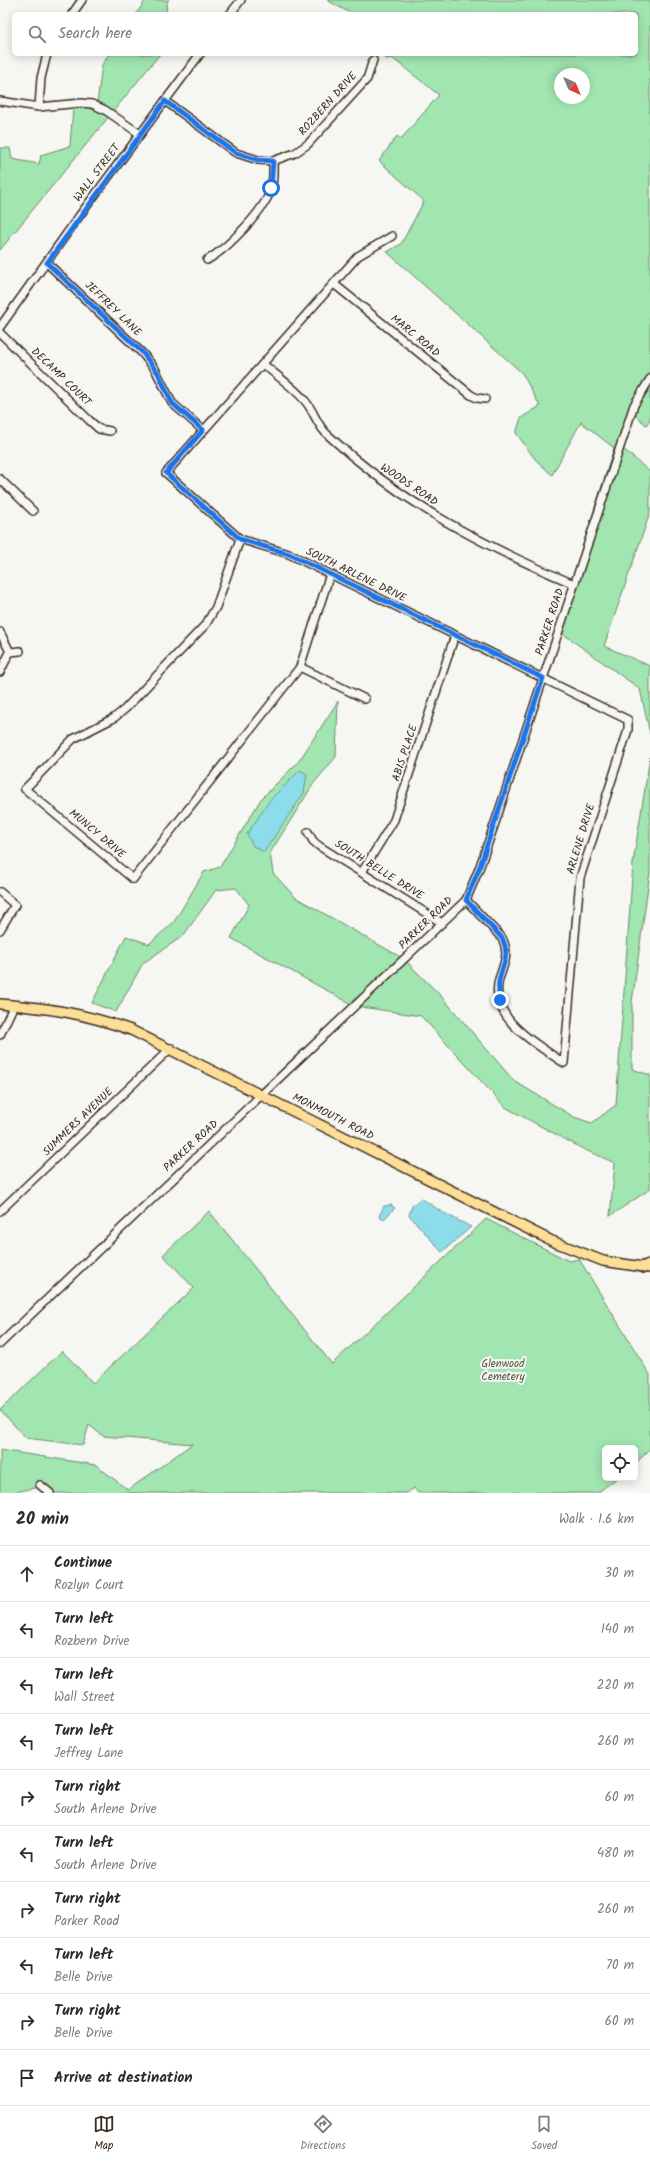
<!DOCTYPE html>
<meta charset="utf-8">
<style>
:root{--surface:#fff;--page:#f2f2f3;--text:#2b2b33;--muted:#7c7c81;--line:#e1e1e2;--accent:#3b2a1e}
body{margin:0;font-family:Kalam,sans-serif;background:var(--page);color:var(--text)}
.controls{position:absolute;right:12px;bottom:12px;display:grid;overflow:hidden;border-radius:6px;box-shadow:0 2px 10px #0003}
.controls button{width:36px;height:36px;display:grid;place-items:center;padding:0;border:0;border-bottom:1px solid var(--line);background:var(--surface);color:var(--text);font:20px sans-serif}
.compass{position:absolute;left:554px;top:68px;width:36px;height:36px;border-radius:50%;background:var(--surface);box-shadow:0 2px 10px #0003;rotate:136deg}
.stop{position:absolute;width:12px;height:12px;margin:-9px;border:3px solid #1a73e8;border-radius:50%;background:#fff}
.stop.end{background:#1a73e8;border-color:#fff;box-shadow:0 1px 4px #0008}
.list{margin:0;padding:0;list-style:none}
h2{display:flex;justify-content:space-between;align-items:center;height:52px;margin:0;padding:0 16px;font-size:17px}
h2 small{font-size:13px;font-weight:400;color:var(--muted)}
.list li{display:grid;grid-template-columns:26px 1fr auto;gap:12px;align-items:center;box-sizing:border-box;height:56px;padding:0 16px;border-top:1px solid var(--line)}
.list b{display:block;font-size:15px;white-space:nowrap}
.list p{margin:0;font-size:13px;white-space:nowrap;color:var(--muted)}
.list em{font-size:13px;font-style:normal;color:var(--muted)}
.icon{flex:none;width:22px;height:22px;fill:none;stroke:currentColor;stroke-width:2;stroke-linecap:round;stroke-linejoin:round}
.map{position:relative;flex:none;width:650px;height:1493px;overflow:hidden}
.search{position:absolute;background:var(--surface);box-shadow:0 2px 10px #0003;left:12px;right:12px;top:12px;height:44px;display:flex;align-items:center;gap:10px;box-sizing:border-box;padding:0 14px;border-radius:6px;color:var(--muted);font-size:15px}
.sheet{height:612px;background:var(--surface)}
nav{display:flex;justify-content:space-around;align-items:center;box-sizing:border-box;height:56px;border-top:1px solid var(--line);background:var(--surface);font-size:11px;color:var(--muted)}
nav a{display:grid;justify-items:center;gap:2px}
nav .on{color:var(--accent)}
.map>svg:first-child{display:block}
.green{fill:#a1e5b0;stroke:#6e8867;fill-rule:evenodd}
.water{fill:#8ddcea;stroke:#6c9598}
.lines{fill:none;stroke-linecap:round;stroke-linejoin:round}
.minor-casing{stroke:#3b2a1e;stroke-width:10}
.major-casing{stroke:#3b2a1e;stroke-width:12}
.highway-casing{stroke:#3b2a1e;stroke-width:14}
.minor{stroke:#f6f6f2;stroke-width:7}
.major{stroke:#fdde96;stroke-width:9}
.highway{stroke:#fdde96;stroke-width:11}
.route{stroke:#1a73e8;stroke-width:5}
.labels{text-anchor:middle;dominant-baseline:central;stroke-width:4;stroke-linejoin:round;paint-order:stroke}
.street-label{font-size:11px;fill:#3b2a1e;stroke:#f6f6f2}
.park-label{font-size:11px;fill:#545942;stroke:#f6f6f2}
</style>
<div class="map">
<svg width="650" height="1493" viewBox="0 0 650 1493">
<rect width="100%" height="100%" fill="#f6f6f2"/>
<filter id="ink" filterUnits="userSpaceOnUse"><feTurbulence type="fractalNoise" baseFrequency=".025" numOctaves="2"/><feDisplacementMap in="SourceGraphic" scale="8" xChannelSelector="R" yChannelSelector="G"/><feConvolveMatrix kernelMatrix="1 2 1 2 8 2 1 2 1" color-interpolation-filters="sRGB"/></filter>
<g filter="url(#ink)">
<g class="green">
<polygon points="146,0 169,0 167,2 166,14 136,14"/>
<path d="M327,0H650V420L646,425L632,412L620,446L650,472V513L604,646L650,666V734L640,689L556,629L614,448L581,422L552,475L535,459L516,433L521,418L540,406L522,373L387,252L401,244L424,201L379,161L397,136L401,139L439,95L392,58L386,59L384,54H636V14H352ZM560,74H584V98H560Z"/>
<polygon points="109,54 160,54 0,250 0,148 10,148 12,159 39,164 41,155 70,146 73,107 97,104 102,65"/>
<polygon points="338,701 336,757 314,783 270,853 273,873 295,897 404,959 442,997 514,1081 574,1117 592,1123 616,1105 633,863 650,757 650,872 632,1002 632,1069 650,1075 650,1189 610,1216 615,1163 583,1149 505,1107 421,1016 355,1006 231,938 249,905 236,888 216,890 183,936 143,963 116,1012 92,1003 126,936 149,944 174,922 204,872 220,867 261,799 299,761"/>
<polygon points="209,1211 332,1364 486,1219 569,1261 579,1259 650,1375 650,1449 635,1464 635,1448 605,1448 605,1478 617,1478 597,1493 418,1493 414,1488 407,1493 47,1493 39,1487 10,1493 0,1493 0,1450 96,1465 128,1490 192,1444 103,1436 89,1425 83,1445 26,1438 0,1410 62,1351 93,1383 194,1288 163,1255"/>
</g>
<g class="water">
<polygon points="300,770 307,774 304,793 264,852 253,846 247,834 270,800"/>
<polygon points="421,1198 442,1212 471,1227 442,1252 409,1215 412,1206"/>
<polygon points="391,1205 395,1208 383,1220 379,1216 384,1206"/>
</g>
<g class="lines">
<defs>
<g id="minor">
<polyline points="72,14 82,0"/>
<polyline points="230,14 241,0"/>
<polyline points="0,101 39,107 81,103 92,104 105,110 140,134"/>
<polyline points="165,101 236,153 258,160 273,161 295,153 308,144 367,79 373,60"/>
<polyline points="39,107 41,78 47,54"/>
<path d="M207,260C227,249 265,210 271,189C274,179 273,170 273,161"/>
<polyline points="47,263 142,353 155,369 172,403 203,430"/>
<polyline points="334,284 471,395 477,398 485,399"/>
<polyline points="0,327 80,215 200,54"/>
<polyline points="0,333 89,420 99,429 110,431"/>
<path d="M263,364C277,376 295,388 306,402C315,413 317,426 328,435C400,502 483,546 574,584"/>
<path d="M166,473L240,539L289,554L628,720V730L580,878L564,1063C538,1045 488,1019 499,979C504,964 510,953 502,938L466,900"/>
<polyline points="166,473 358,256 392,236"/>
<polyline points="0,479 33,511"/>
<polyline points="0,632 10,652 0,672"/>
<polyline points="10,652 20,651"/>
<polyline points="300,667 365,699"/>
<polyline points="25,789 73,739 114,718 125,709 206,624 216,607 240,539"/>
<polyline points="25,789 133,879"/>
<polyline points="308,832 313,841 319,846 442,923"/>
<polyline points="362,872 394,820 455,635"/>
<polyline points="133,879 300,667 330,574"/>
<polyline points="0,892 15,905 0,930"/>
<polyline points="0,1035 14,1005"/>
<polyline points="0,1211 171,1048"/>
<polyline points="0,1344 466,900 479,869 496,820 634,405 650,379"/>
<polyline points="40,1485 50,1493"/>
</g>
<path id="major" d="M0,1004C49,1008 83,1013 131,1030L552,1241L603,1261L650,1268"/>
<polyline id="highway" points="644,1267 650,1265"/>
</defs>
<use href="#minor" class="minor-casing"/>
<use href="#major" class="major-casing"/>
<use href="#highway" class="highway-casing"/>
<use href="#minor" class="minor"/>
<use href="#major" class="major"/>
<use href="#highway" class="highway"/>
</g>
</g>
<g class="lines" filter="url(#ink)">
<path class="route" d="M271,188L273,161L258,160L236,153L165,101L47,263L142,352L158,373L172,403L203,430L166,473L240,539L289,554L543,678L479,869L466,900L502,938C511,955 502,965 499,981C498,987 499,994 500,1000"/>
</g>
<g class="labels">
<g class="street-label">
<text transform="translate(328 104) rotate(-48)">ROZBERN DRIVE</text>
<text transform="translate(97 173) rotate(-53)">WALL STREET</text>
<text transform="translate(113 309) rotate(44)">JEFFREY LANE</text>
<text transform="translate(415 336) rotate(39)">MARC ROAD</text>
<text transform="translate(61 377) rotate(44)">DECAMP COURT</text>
<text transform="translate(409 485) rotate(34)">WOODS ROAD</text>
<text transform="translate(356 575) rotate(26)">SOUTH ARLENE DRIVE</text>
<text transform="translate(550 622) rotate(-72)">PARKER ROAD</text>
<text transform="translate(405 753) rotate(-72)">ABIS PLACE</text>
<text transform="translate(97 834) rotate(40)">MUNCY DRIVE</text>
<text transform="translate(581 839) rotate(-73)">ARLENE DRIVE</text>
<text transform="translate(379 870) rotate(32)">SOUTH BELLE DRIVE</text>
<text transform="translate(426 923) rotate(-44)">PARKER ROAD</text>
<text transform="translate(333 1117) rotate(27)">MONMOUTH ROAD</text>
<text transform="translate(78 1122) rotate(-44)">SUMMERS AVENUE</text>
<text transform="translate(191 1146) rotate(-43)">PARKER ROAD</text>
</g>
<g class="park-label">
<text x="503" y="1364">Glenwood<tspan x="503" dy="13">Cemetery</tspan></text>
</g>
</g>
</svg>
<div class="controls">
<button><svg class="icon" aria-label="locate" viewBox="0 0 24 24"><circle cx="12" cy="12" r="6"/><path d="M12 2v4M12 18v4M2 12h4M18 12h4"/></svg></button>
</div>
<svg class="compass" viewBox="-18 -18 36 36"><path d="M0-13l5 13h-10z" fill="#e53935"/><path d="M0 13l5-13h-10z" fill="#7c7c81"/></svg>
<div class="stop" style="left:271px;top:188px"></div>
<div class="stop end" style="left:500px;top:1000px"></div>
<div class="search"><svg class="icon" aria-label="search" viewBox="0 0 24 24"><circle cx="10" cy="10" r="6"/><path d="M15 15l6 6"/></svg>Search here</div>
</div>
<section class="sheet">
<h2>20 min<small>Walk · 1.6 km</small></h2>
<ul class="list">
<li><svg class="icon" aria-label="ahead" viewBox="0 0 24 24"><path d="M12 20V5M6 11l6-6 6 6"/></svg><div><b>Continue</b><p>Rozlyn Court</p></div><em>30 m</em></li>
<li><svg class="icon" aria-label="left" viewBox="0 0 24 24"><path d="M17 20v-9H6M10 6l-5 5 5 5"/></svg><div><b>Turn left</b><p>Rozbern Drive</p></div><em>140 m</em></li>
<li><svg class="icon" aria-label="left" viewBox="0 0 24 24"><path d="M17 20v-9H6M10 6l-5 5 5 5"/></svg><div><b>Turn left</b><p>Wall Street</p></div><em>220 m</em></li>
<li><svg class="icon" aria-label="left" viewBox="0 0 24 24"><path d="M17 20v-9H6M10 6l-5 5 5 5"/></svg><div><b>Turn left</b><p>Jeffrey Lane</p></div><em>260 m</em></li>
<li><svg class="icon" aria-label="right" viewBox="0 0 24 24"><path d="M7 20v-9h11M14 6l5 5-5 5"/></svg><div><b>Turn right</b><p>South Arlene Drive</p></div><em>60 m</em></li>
<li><svg class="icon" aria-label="left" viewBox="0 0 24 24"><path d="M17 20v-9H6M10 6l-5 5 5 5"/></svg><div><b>Turn left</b><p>South Arlene Drive</p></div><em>480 m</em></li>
<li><svg class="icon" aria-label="right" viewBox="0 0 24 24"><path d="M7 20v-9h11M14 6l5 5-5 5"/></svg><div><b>Turn right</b><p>Parker Road</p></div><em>260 m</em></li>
<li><svg class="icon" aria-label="left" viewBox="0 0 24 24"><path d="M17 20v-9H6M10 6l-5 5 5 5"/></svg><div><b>Turn left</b><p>Belle Drive</p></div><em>70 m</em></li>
<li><svg class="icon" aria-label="right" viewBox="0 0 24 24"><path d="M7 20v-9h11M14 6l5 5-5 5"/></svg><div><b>Turn right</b><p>Belle Drive</p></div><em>60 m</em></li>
<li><svg class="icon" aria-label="arrive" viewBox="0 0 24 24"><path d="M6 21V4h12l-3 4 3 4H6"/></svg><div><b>Arrive at destination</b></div></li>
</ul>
</section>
<nav>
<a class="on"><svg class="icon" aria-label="map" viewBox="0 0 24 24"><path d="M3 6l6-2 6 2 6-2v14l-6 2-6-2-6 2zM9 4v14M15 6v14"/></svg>Map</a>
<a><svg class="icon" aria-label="directions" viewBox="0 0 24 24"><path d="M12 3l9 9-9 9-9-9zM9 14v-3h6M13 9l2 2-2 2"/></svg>Directions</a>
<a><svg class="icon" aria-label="saved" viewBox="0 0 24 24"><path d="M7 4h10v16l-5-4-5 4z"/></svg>Saved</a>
</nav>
